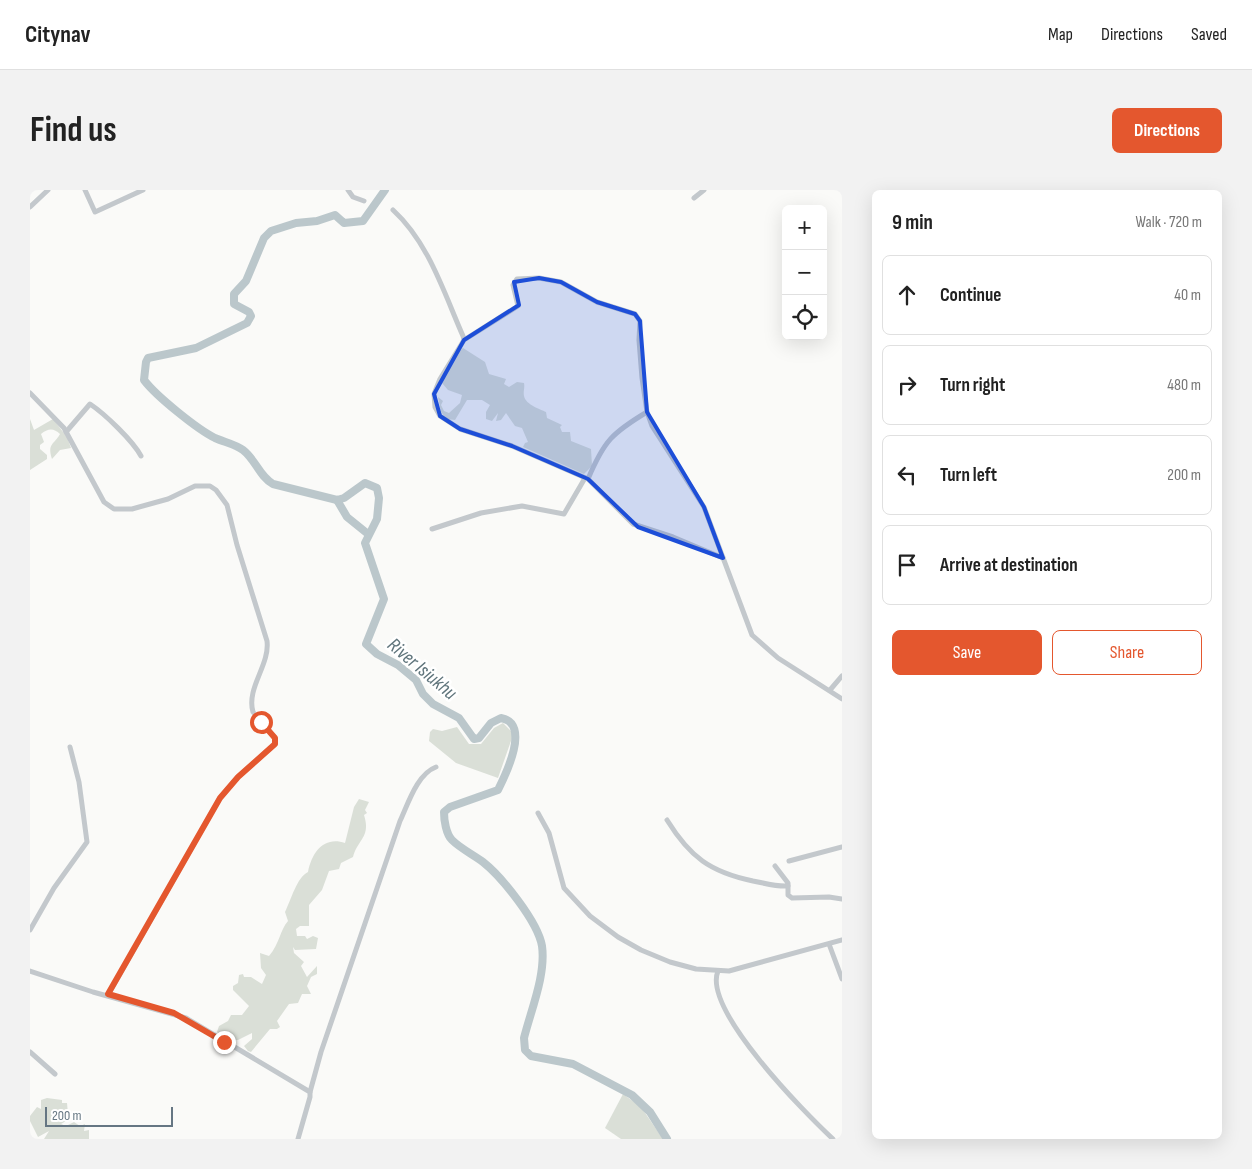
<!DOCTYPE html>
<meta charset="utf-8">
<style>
:root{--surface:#fff;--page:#f2f2f2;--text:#222;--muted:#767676;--line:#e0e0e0;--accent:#e4572e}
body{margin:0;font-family:"Sofia Sans Condensed",sans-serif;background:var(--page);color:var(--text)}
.controls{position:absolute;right:15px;top:15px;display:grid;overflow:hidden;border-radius:8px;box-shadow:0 5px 20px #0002}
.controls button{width:45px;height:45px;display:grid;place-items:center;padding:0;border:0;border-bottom:1px solid var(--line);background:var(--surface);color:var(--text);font:25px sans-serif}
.scale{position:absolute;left:15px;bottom:12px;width:128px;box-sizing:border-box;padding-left:5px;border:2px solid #657683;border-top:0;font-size:14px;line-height:18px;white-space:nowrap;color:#657683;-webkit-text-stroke:4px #fff;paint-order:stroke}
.stop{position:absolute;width:15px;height:15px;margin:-11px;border:4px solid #e4572e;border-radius:50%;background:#fff}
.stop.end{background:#e4572e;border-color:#fff;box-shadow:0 1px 5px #0008}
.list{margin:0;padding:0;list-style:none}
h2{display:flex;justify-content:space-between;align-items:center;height:65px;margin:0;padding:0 20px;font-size:21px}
h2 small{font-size:16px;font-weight:400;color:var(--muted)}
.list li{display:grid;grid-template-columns:32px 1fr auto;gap:15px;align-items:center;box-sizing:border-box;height:80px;margin:0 10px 10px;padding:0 10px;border:1px solid var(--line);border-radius:8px}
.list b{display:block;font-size:19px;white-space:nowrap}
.list em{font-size:16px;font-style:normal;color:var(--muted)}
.actions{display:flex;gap:10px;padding:15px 20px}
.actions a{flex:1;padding:11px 0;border:1px solid var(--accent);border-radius:8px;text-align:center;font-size:18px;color:var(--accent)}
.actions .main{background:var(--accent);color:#fff}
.icon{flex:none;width:28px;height:28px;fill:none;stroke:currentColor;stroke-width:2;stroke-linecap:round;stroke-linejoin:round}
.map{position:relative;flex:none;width:812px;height:949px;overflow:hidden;border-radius:8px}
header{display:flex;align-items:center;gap:30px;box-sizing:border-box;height:70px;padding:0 25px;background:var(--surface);border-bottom:1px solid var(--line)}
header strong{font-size:24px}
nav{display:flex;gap:28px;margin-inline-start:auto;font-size:18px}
.intro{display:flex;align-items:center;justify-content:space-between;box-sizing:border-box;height:120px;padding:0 30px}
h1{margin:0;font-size:35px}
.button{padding:12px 22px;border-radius:8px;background:var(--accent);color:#fff;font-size:18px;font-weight:700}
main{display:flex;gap:30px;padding:0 30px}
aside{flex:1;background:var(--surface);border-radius:8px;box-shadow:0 5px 20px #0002}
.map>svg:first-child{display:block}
.green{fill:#dadfd7}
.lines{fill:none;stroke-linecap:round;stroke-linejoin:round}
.river{stroke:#bbc7cb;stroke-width:8}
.minor{stroke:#c3c8cc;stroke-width:5}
.route{stroke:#e4572e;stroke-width:6}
.marked{fill:#1d4ed8;fill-opacity:0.2;stroke:#1d4ed8;stroke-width:4;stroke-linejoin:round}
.labels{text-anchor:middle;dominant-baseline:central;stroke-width:5;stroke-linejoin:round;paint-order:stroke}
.water-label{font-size:20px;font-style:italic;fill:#60757c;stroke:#fff}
</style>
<header>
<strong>Citynav</strong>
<nav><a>Map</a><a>Directions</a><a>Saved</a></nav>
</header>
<div class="intro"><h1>Find us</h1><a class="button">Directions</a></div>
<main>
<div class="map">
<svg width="812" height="949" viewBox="0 0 812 949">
<rect width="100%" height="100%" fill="#fafaf8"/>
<g class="green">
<path d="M433,158L455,172L459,184L476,189L474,194L479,197L487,192L494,193C495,198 493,201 494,206C496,215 510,219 516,222L517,228L532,235L530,237L532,242H540L541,251L561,259L562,276L554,284L493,257L495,253L498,252L492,238L485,236L476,223L471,230L466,231L468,223L462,231L456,229V222L460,215L452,210H437L425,230L417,229L411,222L408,207L413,211L411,215L414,221L419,223L430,213L432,205L418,200L412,193L423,167Z"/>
<path d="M0,229L4,240L23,229L37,247L41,258L30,260L22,269C17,253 24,255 30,244C24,238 18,238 11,244L14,252L10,255V259L17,265V269L0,280Z"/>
<polygon points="473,533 482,542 482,548 468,588 426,573 399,551 400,542 403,539 412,541 427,537 439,554 451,554 464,538"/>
<path d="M329,609L339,612L335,620L337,623L334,625C341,647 328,649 323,667L311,673L309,679L299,681L292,700L279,715V736H270L266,739L267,746H275L277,749L283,746L288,748L286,759L265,760L263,757L264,763L274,772L271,776L277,787L287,776V784L281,787L277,796L281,804H272L268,813L259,814L247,831L250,837L247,839H240L221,862L218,861L214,856L222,849V843L208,850L196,851L187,842L189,836L198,831L201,825H212L219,816L203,800V796L208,793L209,785L213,784L214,787H221L232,794L236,785L231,778L230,763L239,766C250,753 250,740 258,731L255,722C261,710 267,687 278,682C282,662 294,646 315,653L324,617Z"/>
<polygon points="593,904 611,917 633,949 591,949 575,938"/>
<polygon points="17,908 32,910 32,913 37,913 38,924 36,931 31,934 36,936 44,932 50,936 55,934 54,941 59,940 59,949 14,949 19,941 8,947 0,931 0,926 7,917 11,919 11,910"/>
</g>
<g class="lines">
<g class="river">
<path d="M355,0L333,31L314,33L305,25L287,31L266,33L241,41L234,48L216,91L204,104V114L219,122L221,126L217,133L166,158L118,168L116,172L114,190C126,206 167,239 185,248C194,252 205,254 213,260C226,270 229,286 243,294L307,310L314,308L335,293L347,298L349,308L347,329L335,353L354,409L336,454L347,464L368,475L386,490L393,504L403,514L429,528L444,549L449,548L461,533L471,528C501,533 476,584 468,600L420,617L414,622C414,630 416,644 422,650C431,659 444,665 453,672C472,687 508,732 512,756C516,785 501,820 494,848L495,860L501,866L543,874L602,905L620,922L637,949"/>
<polyline points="307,310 317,327 338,344"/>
</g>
<g class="minor">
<polyline points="55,0 65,22 113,0"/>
<polyline points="318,0 323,7 334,11"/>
<polyline points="664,8 674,0"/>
<polyline points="0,17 18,0"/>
<path d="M363,20C399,53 414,103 433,146L434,150L410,189L404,204L405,217L410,226L430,239L482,256L558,289L603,334L643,347L693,368"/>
<polyline points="434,150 488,116 483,95 487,89 509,88 531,92 567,112 605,124 610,131 609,150 612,188 617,222 622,236 674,317 722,445 748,468 812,509"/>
<path d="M0,203L34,238L74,312L84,319H102L138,309L165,296H180L186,300L197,315L207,355L237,451C240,475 216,498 223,522L245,548V554L208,587L190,608L78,805"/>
<path d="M36,242L60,214C75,224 103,251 111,266"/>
<path d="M558,289C574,251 582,243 617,222"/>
<polyline points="402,339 451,323 492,316 534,324 555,288"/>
<polyline points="800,500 812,486"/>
<polyline points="508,623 519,643 534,698 560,726 588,747 611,760 640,772 666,779 699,781 812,750"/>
<path d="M637,630C660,667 680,682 723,691C734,693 747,697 758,696V693L745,676"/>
<polyline points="759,671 812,657"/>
<polyline points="758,696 758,705 762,708 799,707 812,709"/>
<polyline points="0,740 24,698 57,652 49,592 40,557"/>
<polyline points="799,754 812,789"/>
<polyline points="0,781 63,802 156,828 280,902 280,907 268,949"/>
<path d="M688,781C672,819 775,923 803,949"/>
<polyline points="0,862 25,884"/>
<path d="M280,902L291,862L370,631C378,614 387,584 406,577"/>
</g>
</g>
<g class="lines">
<polyline class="route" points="194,852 144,823 78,804 190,608 208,587 245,554 245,548 231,532"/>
</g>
<path class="marked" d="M509,88L531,92L567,112L605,124L610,131L617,222L674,317L693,368L608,337L558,289L482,256L430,239L410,226L404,204L434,150L489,115L484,92Z"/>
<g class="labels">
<g class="water-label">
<text transform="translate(392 479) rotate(40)">River Isiukhu</text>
</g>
</g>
</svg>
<div class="controls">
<button>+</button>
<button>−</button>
<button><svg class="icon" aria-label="locate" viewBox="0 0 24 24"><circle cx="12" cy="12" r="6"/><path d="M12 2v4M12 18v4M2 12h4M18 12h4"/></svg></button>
</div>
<div class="scale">200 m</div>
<div class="stop" style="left:231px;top:532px"></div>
<div class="stop end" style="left:194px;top:852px"></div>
</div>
<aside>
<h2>9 min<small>Walk · 720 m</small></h2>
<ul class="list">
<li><svg class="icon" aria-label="ahead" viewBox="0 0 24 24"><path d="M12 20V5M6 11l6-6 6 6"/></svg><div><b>Continue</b></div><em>40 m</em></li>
<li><svg class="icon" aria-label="right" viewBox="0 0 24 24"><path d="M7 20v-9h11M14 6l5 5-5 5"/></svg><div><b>Turn right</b></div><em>480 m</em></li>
<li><svg class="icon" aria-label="left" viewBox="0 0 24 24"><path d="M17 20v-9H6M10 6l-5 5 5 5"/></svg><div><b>Turn left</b></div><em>200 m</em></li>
<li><svg class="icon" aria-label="arrive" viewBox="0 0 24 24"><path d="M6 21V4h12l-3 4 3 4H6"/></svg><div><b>Arrive at destination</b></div></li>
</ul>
<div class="actions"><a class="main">Save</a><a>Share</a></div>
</aside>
</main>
